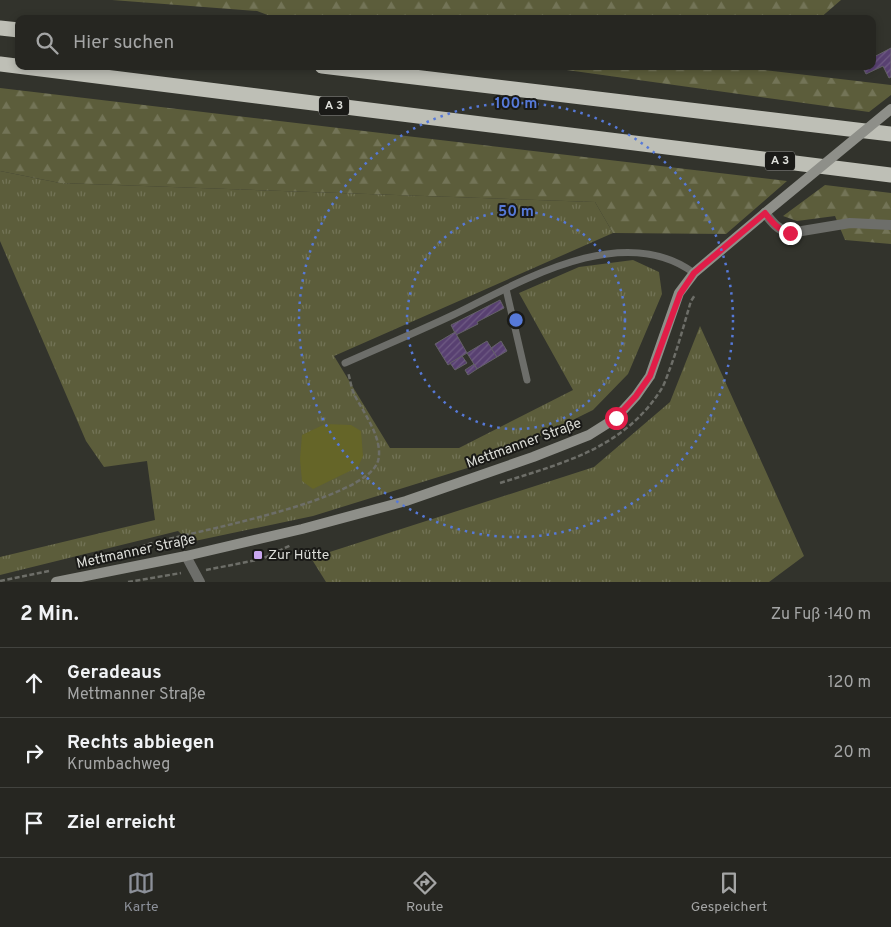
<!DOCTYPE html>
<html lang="de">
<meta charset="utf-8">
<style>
:root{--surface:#262621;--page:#32322e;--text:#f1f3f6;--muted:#a4a5a5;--line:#42433f;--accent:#8c9099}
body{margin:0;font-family:Overpass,sans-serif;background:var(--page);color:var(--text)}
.stop{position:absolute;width:15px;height:15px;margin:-11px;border:4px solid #e11d48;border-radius:50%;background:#fff}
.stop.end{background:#e11d48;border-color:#fff;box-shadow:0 1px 5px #0008}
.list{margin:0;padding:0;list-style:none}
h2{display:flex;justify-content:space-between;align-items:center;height:65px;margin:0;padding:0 20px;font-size:21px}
h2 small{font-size:16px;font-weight:400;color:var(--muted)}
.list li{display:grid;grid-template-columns:32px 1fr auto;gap:15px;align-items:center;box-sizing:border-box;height:70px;padding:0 20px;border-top:1px solid var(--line)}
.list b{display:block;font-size:19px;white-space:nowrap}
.list p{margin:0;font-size:16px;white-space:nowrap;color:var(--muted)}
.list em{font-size:16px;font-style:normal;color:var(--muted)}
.icon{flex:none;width:28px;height:28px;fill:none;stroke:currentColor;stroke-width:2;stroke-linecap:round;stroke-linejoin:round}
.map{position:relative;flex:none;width:891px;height:582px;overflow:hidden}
.search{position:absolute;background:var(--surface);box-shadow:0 2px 8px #0003;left:15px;right:15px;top:15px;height:55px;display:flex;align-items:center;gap:12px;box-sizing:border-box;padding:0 18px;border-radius:10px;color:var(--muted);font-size:19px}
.sheet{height:275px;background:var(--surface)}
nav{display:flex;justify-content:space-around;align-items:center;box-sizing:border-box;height:70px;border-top:1px solid var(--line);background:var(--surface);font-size:14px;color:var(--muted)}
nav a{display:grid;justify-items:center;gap:2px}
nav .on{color:var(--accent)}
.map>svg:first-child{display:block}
.grass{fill:url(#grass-tufts)}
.forest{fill:url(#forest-firs)}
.water{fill:#656528}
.building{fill:url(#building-hatch);stroke:#646168}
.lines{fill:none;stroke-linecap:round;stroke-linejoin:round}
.path{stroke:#6d6e68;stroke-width:2.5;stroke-dasharray:5 2.5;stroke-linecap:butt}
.lane{stroke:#6d6e6a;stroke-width:7}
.street{stroke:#6d6e6a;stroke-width:10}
.secondary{stroke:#8e8f89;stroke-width:10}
.highway{stroke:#bebfb6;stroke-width:15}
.secondary-bridge{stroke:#8e8f89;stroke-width:10}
.route{stroke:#e11d48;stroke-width:6}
.ring{fill:none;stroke:#5679d8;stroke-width:2.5;stroke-dasharray:2.5 5}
.poi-dot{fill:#c8a6ef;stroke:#1a1a17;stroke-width:2}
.labels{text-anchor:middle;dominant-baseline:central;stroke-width:4;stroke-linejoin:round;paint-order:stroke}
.shield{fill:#1a1a17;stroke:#a2a29e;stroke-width:1}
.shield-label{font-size:12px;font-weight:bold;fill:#dcddd8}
.street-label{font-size:14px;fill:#dcddd8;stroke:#1a1a17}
.poi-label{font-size:14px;fill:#dcddd8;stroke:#1a1a17;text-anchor:start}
.centre{fill:#5679d8;stroke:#1a1a17;stroke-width:2.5}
.ring-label{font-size:15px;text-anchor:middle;font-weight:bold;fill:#5679d8;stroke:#1a1a17;stroke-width:4;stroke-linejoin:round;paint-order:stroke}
</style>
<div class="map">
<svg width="891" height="582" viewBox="0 0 891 582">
<defs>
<pattern id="grass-tufts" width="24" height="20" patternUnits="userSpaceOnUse" patternTransform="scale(1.25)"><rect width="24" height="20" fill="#5c5d3b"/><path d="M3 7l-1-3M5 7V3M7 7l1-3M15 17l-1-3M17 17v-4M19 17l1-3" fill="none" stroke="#737457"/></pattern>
<pattern id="forest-firs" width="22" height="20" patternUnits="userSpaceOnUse" patternTransform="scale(1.25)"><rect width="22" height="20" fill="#5c5d3b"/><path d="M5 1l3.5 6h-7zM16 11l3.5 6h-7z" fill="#737457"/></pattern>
<pattern id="building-hatch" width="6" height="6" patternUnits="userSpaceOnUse" patternTransform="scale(1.25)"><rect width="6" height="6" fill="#584071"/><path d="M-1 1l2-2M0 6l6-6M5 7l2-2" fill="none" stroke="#6f5b84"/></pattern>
</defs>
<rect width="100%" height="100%" fill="#32332c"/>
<g class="grass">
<polygon points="0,171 60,183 595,202 613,233 334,356 390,448 459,448 573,390 519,293 579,267 633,260 659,272 662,294 628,374 593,410 490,461 313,516 190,542 178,531 0,575 0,557 155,520 147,461 104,467 86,441 0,241"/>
<polygon points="700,326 804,556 769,582 326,582 311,558 594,467 670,402"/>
</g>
<g class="forest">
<polygon points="112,0 841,0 819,19 278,19 257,11"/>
<polygon points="538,66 756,66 756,69 891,85 891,95 869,112"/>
<polygon points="0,88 787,181 726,234 613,233 595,202 60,183 0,171"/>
<polygon points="825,185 891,193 891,244 845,240 835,216 797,221 783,216"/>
</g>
<polygon class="water" points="325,424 351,425 361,431 363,456 358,467 313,489 302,481 300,459 302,435"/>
<g class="building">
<polygon points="891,48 891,77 889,78 883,66 866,74 862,66 872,66 872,58"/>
<polygon points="500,300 504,308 477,322 478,324 456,335 451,325"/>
<polygon points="455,332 467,353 448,365 435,344"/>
<polygon points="487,341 497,357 477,369 467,353"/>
<polygon points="501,341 507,351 497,357 491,348"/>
<polygon points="462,356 467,363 455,370 450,363"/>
<polygon points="474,364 477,369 468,375 465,370"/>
</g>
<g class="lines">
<g class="path">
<path d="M500,483C563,463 625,448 662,388C665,383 667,376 669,371C678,348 684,324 691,301L695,295"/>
<path d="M120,556C130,552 139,547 149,544C190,532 366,501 378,461C384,439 363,412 354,394C351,387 350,379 348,372"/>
<polyline points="206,570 262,559 291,545"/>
<polyline points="0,581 49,571"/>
<polyline points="128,582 181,573"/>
</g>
<g class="lane">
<polyline points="506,289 527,380"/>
<path d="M345,363C381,347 417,332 453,315C520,282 622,220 694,273"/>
</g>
<g class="street">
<path d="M765,213C772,222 778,230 790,233L850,223L891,225"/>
<polyline points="186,556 200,582"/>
</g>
<polyline class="secondary" points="56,582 186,556 302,529 406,501 533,457 589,435 616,418 636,396 650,376 679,293 694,273 765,213"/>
<g class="highway">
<polyline points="0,28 19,30"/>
<polyline points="0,64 891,175"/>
<polyline points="322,66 891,134"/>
</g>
<polyline class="secondary-bridge" points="765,213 891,109"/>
</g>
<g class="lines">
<path class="route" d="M616,418L636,396L650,376L680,294L694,273L765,213C772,222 778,230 790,233"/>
</g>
<g class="ring">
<circle cx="516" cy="320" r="109"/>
<circle cx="516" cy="320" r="217"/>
</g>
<rect class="poi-dot" x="253" y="550" width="10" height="10" rx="2.5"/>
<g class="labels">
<g class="shield">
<rect x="319" y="96.5" width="30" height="19" rx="4"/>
<rect x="765" y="151.5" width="30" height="19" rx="4"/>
</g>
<g class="shield-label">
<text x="334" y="106">A 3</text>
<text x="780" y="161">A 3</text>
</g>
<g class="street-label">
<text transform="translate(524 444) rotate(-20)">Mettmanner Straße</text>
<text transform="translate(136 552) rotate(-12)">Mettmanner Straße</text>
</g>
<g class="poi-label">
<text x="268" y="555">Zur Hütte</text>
</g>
</g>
<circle cx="516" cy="320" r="8" class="centre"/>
<g class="ring-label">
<text x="516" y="108">100 m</text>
<text x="516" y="216">50 m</text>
</g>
</svg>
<div class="stop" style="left:616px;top:418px"></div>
<div class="stop end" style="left:790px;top:233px"></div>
<div class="search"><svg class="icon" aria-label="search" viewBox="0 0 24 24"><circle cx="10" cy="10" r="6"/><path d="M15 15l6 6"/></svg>Hier suchen</div>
</div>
<section class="sheet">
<h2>2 Min.<small>Zu Fuß · 140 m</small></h2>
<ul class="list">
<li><svg class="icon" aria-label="ahead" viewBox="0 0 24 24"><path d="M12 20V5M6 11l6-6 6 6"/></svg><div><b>Geradeaus</b><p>Mettmanner Straße</p></div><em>120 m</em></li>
<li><svg class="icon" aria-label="right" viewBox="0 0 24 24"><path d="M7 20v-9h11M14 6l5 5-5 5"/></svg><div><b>Rechts abbiegen</b><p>Krumbachweg</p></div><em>20 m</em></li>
<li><svg class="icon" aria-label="arrive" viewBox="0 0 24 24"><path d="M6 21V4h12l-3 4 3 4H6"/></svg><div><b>Ziel erreicht</b></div></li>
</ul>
</section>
<nav>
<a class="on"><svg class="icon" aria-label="map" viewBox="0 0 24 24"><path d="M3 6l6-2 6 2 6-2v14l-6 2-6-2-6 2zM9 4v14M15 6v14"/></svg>Karte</a>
<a><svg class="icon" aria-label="directions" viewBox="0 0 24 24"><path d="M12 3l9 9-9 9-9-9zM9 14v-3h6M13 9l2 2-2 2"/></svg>Route</a>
<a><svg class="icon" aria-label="saved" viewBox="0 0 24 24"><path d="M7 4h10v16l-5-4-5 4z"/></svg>Gespeichert</a>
</nav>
